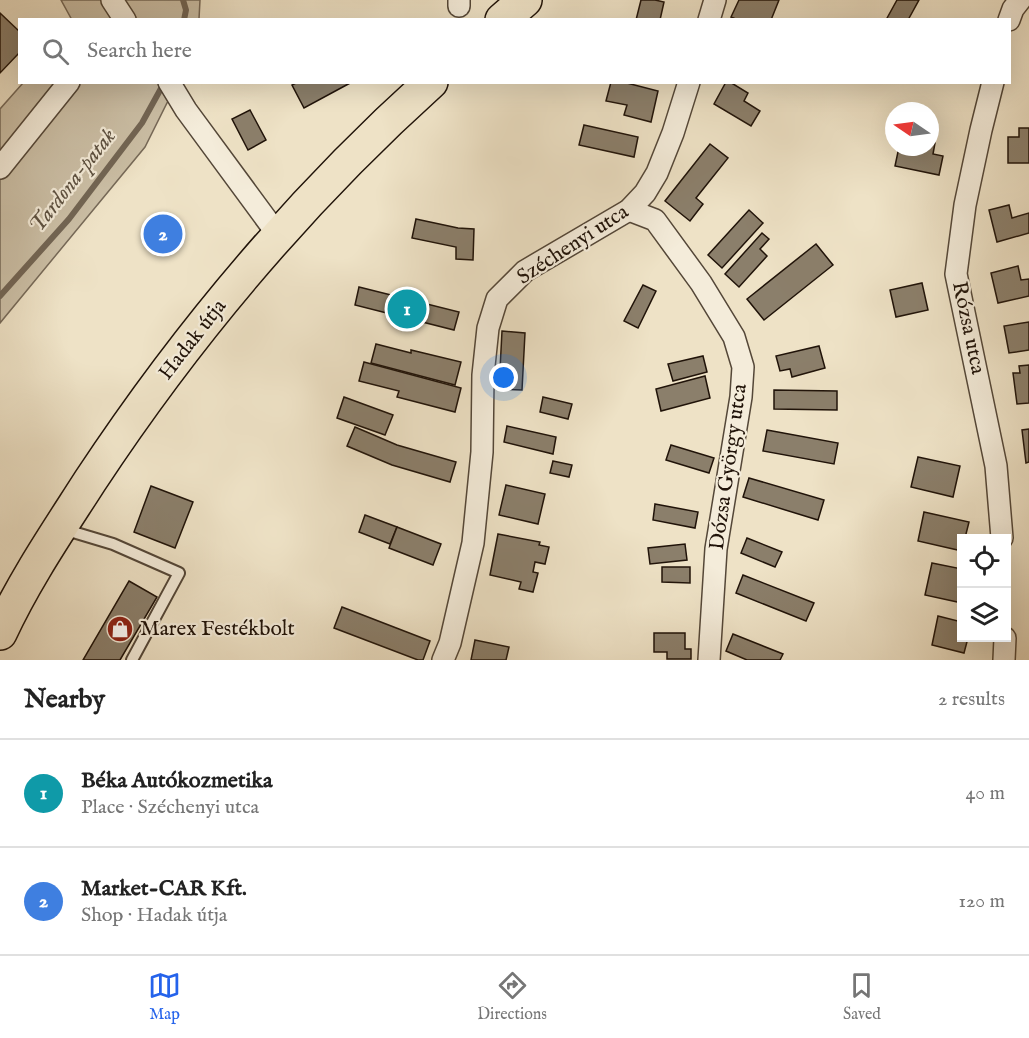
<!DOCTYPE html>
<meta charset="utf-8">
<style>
:root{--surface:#fff;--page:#f6f6f6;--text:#222;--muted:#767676;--line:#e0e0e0;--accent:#2563eb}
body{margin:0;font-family:"IM FELL English",serif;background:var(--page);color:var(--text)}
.controls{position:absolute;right:18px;bottom:18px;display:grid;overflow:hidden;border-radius:0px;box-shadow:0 6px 24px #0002}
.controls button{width:54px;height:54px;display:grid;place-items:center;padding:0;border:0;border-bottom:2px solid var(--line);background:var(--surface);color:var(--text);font:30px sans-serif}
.compass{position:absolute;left:885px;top:102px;width:54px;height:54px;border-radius:50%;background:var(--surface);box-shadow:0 6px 24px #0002;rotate:283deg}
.you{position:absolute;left:504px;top:378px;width:21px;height:21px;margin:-15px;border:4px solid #fff;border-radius:50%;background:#1a73e8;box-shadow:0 0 0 9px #1a73e833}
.badge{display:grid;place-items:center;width:39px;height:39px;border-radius:50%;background:var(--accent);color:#fff;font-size:20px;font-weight:700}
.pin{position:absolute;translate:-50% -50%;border:3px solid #fff;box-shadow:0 2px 6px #0006}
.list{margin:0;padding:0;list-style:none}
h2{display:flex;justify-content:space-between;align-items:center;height:78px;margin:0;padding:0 24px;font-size:26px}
h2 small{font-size:20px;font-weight:400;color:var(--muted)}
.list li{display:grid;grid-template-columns:39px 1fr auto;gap:18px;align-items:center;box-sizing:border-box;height:108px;padding:0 24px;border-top:2px solid var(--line)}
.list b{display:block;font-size:22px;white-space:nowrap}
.list p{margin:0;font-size:20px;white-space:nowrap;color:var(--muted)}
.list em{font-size:20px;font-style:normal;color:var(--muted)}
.icon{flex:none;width:33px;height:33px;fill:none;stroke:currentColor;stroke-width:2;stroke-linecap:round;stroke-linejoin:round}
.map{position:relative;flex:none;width:1029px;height:660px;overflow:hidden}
.search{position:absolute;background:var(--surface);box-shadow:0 6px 24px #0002;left:18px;right:18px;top:18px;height:66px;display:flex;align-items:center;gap:15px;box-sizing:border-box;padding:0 21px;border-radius:0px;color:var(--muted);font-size:22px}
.sheet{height:294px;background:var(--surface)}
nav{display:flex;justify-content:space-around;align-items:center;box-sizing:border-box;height:84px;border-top:2px solid var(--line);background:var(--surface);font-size:16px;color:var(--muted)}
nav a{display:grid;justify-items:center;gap:3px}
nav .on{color:var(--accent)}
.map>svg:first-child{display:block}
.green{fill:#cbbfa6;stroke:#766958;stroke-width:1.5}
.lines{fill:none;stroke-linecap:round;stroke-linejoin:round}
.stream{stroke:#726554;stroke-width:6}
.building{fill:#8b7f6b;stroke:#201309;stroke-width:1.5}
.lane-casing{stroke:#544738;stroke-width:14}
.street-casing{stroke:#544738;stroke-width:24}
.primary-casing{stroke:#201309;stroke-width:36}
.lane{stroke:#f4ecda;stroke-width:10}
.street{stroke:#f4ecda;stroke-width:21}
.primary{stroke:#eee2c6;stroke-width:33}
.labels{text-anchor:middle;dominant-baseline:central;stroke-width:4.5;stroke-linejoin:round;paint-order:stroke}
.street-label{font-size:21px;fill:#201309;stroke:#f4ecda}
.poi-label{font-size:21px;fill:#201309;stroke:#f4ecda;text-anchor:start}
.water-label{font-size:22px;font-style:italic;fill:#5d5141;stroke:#f4ecda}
</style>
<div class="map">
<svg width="1029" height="660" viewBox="0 0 1029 660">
<rect width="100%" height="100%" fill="#eee2c6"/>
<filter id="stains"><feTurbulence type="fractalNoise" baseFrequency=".00333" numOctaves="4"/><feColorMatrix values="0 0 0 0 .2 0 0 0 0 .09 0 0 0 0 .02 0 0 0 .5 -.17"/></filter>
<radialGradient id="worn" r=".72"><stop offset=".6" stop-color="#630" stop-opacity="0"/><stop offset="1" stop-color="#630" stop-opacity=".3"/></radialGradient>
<g class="green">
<polygon points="61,0 200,0 199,19 72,20"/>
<polygon points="23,83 181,83 167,103 145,147 0,323 0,109"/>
</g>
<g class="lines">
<g class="stream">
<polyline points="183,0 186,10 184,20"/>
<polyline points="0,296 69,219 142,123 164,83"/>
</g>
</g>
<g class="building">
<polygon points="641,0 655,0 664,2 660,20 636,20"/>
<polygon points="739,0 779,0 771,20 738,20 731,17"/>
<polygon points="897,0 919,0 908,20 886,20"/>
<polygon points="0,13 20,32 20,52 0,73"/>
<polygon points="298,82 352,82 304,108 292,85"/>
<polygon points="611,82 623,82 658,91 651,122 624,115 627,105 606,101"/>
<polygon points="726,82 730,82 748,93 744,101 760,111 751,126 714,104"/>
<polygon points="250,110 266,140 248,150 232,119"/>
<polygon points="584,125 638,137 634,157 579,145"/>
<polygon points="1019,128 1029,128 1029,163 1008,163 1008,137 1019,137"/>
<polygon points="930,142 935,143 933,154 943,156 939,175 895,166 899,147 930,147"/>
<polygon points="710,144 728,158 696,198 703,204 690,221 665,201"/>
<polygon points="1009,205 1012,218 1029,213 1029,233 997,242 989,210"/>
<polygon points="749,210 763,223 722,268 708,255"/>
<polygon points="416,219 458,228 474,229 473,260 456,259 456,247 412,238"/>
<polygon points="762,233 769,239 760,249 767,256 739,287 725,274"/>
<polygon points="816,244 833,265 764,320 747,299"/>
<polygon points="1018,266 1021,280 1029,279 1029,296 998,303 991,273"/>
<polygon points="922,283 928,310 896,317 890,290"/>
<polygon points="643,285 656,291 638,328 624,321"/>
<polygon points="359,287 459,312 454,330 355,305"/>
<polygon points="1029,322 1029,350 1009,353 1004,326"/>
<polygon points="502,331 525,333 522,390 499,389"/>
<polygon points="376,344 411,353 411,350 461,362 455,385 371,363"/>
<polygon points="819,346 825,368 792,377 790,369 780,371 776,356"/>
<polygon points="703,356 707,372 673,381 668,364"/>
<polygon points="364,362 461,388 455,412 397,397 399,391 359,381"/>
<polygon points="1029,365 1029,403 1017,404 1013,373 1020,373 1019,366"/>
<polygon points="705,376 710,398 661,411 656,389"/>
<polygon points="774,390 837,391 837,410 774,409"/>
<polygon points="344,397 393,415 385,435 337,418"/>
<polygon points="543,397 572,404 568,419 540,412"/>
<polygon points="507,426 556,437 553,454 504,442"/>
<polygon points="355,427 397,445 456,462 450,482 392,465 347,446"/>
<polygon points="1029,429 1029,462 1026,463 1022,430"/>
<polygon points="767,430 838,443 834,464 763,451"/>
<polygon points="671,445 714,458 709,473 666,460"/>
<polygon points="918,457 960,466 953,497 911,487"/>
<polygon points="553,461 572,465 569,477 550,473"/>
<polygon points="749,478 824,500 818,520 743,497"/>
<polygon points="506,485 545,494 538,524 499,515"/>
<polygon points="151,486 193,502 175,548 134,532"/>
<polygon points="655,504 698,512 695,528 653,520"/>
<polygon points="924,512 969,522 965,538 962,538 962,551 918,541"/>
<polygon points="365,515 397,527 390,544 359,532"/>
<polygon points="397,527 441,544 433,565 389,548"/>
<polygon points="498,534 540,542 539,545 549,547 545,564 535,562 533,572 538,573 533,592 519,589 521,582 490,575"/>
<polygon points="747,538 782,552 775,567 741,553"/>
<polygon points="685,544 687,560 650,564 648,548"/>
<polygon points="932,563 962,569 962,603 925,595"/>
<polygon points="662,567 690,567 690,583 662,582"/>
<polygon points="743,575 814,603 806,621 736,593"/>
<polygon points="129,581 157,597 120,660 83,660"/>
<polygon points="342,607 430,641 423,660 418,660 334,628"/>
<polygon points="938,616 962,622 962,638 968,638 964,653 932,645"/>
<polygon points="654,633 685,633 685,649 691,649 691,659 667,659 667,652 654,652"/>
<polygon points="733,634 783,654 780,660 747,660 726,651"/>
<polygon points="475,640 509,647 506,660 471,660"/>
</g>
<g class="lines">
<defs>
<polyline id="lane" points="63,529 113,544 179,573 132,660"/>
<g id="street">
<polyline points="112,0 125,20"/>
<polyline points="459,0 459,6"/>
<polyline points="709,20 715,0"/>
<polyline points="1009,20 1013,9 1020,0"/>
<polyline points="169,82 186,110 278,235"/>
<polyline points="993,82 981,130 965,205 956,274 996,466 1002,538"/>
<polyline points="0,168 69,82"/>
<polyline points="629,210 655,220 701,283 734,337 743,367 741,397 716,549 709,660"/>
<polyline points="443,660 450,643 473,543 482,452 483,375 488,328 497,299 525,271 629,210 645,193 657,173 673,133 689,82"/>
<polyline points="1004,660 1005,638"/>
</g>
<g id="primary">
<polyline points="502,20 525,0"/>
<path d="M0,633C25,579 58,531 90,481C187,334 300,200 431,82"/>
</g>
</defs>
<use href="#lane" class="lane-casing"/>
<use href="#street" class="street-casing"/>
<use href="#primary" class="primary-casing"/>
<use href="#lane" class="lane"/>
<use href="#street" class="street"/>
<use href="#primary" class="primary"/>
</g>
<defs>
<symbol id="shop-disc" viewBox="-11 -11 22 22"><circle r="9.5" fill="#8f2418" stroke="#f4ecda"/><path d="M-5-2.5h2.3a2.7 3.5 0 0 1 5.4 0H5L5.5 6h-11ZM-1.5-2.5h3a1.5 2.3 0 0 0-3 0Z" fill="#fff"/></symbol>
</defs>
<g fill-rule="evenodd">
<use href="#shop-disc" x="105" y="614" width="30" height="30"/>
</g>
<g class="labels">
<g class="street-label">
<text transform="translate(573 245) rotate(-33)">Széchenyi utca</text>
<text transform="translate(968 328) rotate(78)">Rózsa utca</text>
<text transform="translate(193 340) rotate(-52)">Hadak útja</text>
<text transform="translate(729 467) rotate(-82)">Dózsa György utca</text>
</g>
<g class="poi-label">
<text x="140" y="629">Marex Festékbolt</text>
</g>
<g class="water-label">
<text transform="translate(73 181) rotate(-52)">Tardona-patak</text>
</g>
</g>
<rect width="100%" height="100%" filter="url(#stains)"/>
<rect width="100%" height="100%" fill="url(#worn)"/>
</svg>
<div class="controls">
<button><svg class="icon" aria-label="locate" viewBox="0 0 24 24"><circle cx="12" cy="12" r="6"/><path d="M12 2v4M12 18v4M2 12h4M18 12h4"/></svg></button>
<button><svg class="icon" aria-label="layers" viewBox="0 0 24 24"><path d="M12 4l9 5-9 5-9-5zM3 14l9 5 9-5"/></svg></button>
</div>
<svg class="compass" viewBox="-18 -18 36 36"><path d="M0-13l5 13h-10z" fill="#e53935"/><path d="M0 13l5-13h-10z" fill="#767676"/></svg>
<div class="you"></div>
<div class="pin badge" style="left:407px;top:309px;background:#0f9aa8">1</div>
<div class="pin badge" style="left:163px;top:234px;background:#3f7fe0">2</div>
<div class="search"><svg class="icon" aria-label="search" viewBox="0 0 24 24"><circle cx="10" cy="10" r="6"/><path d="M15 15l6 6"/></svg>Search here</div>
</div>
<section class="sheet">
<h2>Nearby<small>2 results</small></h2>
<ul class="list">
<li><span class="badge" style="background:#0f9aa8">1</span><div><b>Béka Autókozmetika</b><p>Place · Széchenyi utca</p></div><em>40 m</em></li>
<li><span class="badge" style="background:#3f7fe0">2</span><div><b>Market-CAR Kft.</b><p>Shop · Hadak útja</p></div><em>120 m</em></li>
</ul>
</section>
<nav>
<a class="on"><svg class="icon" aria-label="map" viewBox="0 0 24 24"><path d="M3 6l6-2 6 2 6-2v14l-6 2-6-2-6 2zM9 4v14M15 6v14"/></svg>Map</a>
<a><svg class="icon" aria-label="directions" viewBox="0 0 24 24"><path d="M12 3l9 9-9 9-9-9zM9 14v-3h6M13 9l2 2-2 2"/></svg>Directions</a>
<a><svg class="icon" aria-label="saved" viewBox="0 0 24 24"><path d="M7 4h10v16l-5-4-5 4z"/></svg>Saved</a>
</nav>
